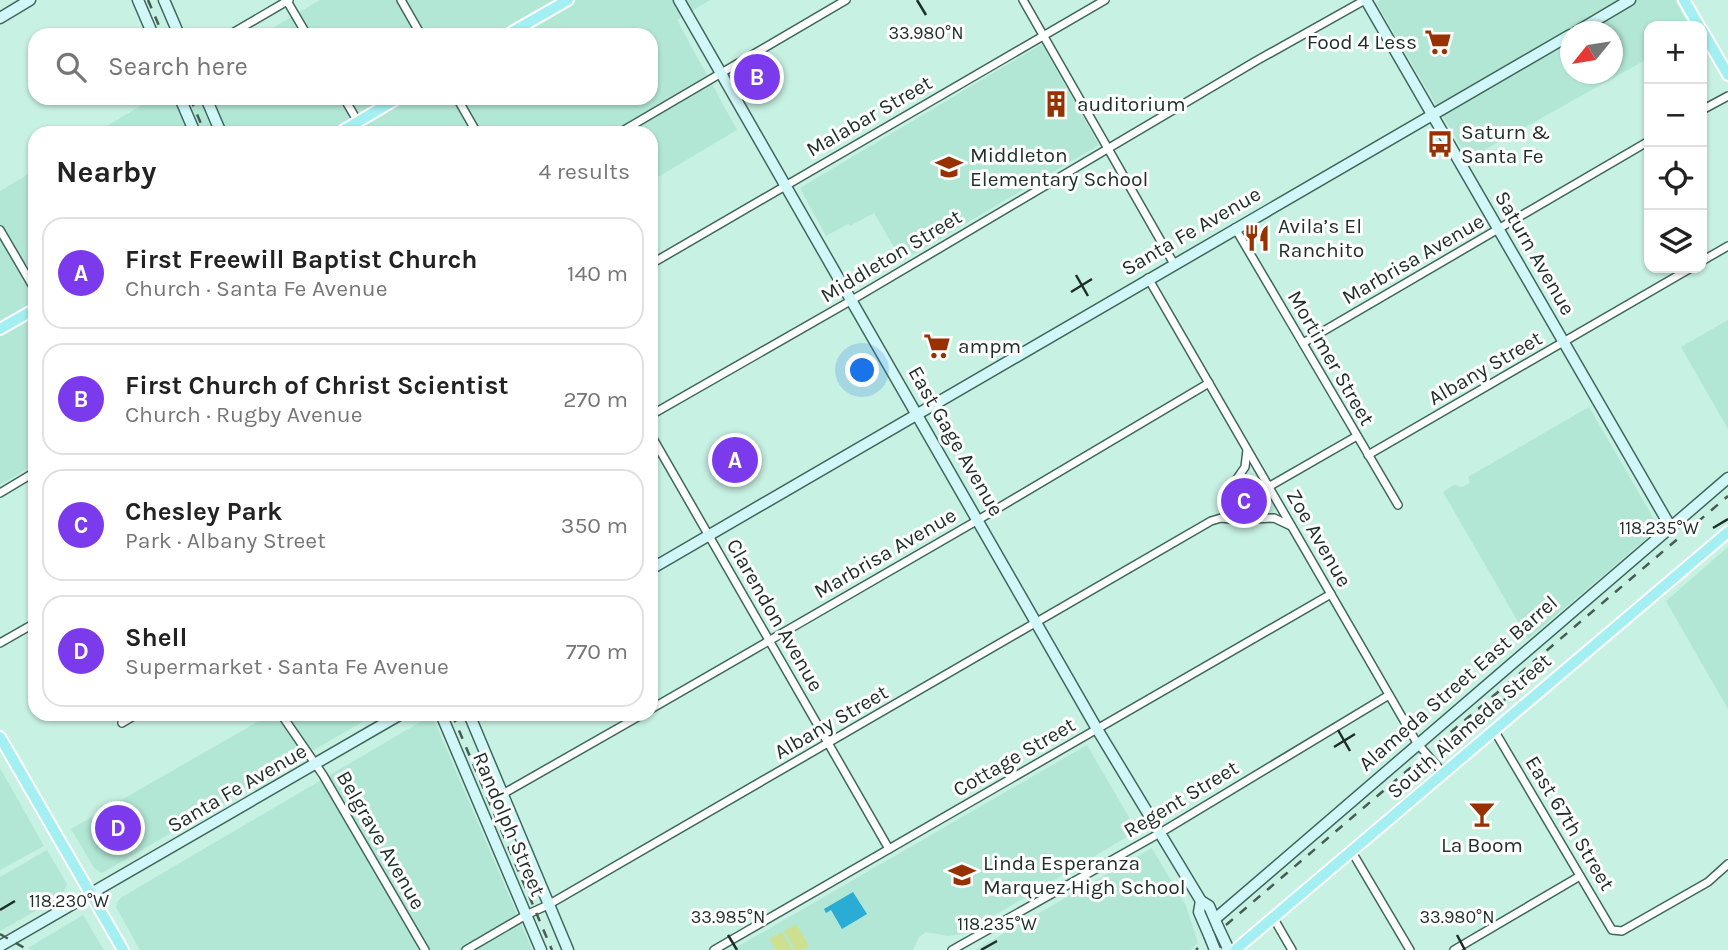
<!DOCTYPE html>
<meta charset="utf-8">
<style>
:root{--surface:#fff;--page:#f6f6f6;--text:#222;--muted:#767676;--line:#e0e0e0;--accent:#7c3aed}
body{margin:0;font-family:Karla,sans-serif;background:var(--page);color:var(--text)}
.controls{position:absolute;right:21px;top:21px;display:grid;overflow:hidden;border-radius:14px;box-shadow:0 2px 5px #0004}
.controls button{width:63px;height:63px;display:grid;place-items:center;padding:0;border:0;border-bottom:2px solid var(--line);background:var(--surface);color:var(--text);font:35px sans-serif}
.compass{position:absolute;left:1560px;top:21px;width:63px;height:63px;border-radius:50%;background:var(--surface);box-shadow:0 2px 5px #0004;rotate:240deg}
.you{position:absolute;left:863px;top:371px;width:24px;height:24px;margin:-18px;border:5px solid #fff;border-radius:50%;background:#1a73e8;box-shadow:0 0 0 10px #1a73e833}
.badge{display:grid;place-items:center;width:46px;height:46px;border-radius:50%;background:var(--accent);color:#fff;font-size:23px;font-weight:700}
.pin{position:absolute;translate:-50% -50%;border:4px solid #fff;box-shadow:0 2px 7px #0006}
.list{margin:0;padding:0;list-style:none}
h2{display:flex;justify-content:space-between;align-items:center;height:91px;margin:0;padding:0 28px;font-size:30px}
h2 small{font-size:23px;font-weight:400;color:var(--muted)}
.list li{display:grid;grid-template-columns:46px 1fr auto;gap:21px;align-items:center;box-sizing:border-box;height:112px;margin:0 14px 14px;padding:0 14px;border:2px solid var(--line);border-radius:21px}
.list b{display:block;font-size:26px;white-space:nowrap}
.list p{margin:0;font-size:23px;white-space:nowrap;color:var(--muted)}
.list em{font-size:23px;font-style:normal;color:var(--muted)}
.icon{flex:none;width:38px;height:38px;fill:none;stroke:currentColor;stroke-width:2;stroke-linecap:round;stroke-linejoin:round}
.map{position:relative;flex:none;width:1728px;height:950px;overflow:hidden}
.search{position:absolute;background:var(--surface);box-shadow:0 2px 5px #0004;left:28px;top:28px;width:630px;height:77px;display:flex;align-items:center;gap:18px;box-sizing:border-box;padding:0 24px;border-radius:21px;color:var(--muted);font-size:26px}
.panel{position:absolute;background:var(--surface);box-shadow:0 2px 5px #0004;left:28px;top:126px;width:630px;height:595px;border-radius:21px}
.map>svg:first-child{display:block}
.built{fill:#b3e7d5;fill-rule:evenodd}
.green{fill:#cde08f}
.water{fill:#2aacd5}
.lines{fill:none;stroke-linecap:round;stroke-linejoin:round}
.street-casing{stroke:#40675a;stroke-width:10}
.secondary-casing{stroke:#40675a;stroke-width:13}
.primary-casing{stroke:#fff;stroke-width:14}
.street{stroke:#fff;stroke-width:7}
.secondary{stroke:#d2f7f8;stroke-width:10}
.primary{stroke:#a4eff1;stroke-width:10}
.rail{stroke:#465c55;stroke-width:2.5;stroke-dasharray:9 9;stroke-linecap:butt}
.secondary-bridge-casing{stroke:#40675a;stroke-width:13;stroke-linecap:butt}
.secondary-bridge{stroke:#d2f7f8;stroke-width:10}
.ticks{fill:none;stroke:#1e2e29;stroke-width:2.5}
.labels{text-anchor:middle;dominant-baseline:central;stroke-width:6;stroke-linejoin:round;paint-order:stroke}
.poi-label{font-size:21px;fill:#1e2e29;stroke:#fff;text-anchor:start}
.street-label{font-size:21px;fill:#1e2e29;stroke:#fff}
.ticks-label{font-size:18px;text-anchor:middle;fill:#1e2e29;stroke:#fff;stroke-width:6;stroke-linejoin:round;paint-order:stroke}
</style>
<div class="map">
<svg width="1728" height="950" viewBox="0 0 1728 950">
<rect width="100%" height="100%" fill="#c7f1e2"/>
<g class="built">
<polygon points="320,0 710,0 677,20 737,130 651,181 651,133 483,133 480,129 474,133 95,133 154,98 651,98 651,35 261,35"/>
<path d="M1381,0H1675L1689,26H1649V58L1468,159L1376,3ZM1570,32H1612V74H1570Z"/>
<polygon points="1042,44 1099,145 902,261 874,213 850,226 848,224 826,236 800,188"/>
<polygon points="35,170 35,464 0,485 0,191"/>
<polygon points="1728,320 1728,429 1681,347"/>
<polygon points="1589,407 1659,528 1528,639 1443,492 1454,485 1462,487 1470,483 1468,477"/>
<polygon points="1728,547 1728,709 1666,601"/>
<polygon points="271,714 376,714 102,873 94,868 71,829"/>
<polygon points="427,718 435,722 532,950 140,950 116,907 118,901 122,897"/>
<polygon points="1087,745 1137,831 963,934 947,936 926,932 919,937 913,950 732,950"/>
<polygon points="0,768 44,846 0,870"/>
<polygon points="1152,848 1186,906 1198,943 1190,950 975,950"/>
<polygon points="47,850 67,884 62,896 0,931 0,877"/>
<polygon points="83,915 104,950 31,950 28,948"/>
</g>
<g class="green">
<circle cx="1245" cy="500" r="17"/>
<polygon points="796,924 809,946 802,950 795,950 784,931"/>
<polygon points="782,932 792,950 776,950 769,939"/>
</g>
<polygon class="water" points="853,892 867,914 842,929 831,910 826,913 824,909"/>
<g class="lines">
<defs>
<g id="street">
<polyline points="401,0 421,35"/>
<polyline points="1023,0 1174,264"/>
<polyline points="287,1 307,35"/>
<polyline points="229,35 289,0"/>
<polyline points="344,98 358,122"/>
<polyline points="457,98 477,133"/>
<polyline points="1702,110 1728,96"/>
<polyline points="619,133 846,0"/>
<polyline points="1235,228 1398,505"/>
<polyline points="0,230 35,290"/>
<polyline points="1702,261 1728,246"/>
<polyline points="651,264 1105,0"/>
<polyline points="1148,278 1417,743 1444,774"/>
<polyline points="1303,343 1649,141"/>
<polyline points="651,415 852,300 1256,61 1365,0"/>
<polyline points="651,435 889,849"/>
<polyline points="1247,450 1245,467 1225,496 1227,510 1239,520 1274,518 1291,526"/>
<polyline points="1368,455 1691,268"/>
<polyline points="1236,482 1251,481 1263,490 1265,506 1257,518"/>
<polyline points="1263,490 1357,436"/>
<polyline points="0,493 35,472"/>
<polyline points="0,643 35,623"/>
<polyline points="651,709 978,520 1209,383"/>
<polyline points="281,714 323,775 425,950"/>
<polyline points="122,723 137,714"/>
<polyline points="1494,730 1612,930 1622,931 1708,882 1728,864"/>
<polyline points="501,795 643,714"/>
<polyline points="1352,852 1410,950"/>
<polyline points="1274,919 1292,950"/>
<polyline points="466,950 526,915 548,905 1211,521 1221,518 1239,520"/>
<polyline points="714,950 1331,594"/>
<polyline points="952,950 1160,833 1389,695"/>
<polyline points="1454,950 1580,876"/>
</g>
<g id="secondary">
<polyline points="138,0 153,35"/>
<polyline points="164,0 179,35"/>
<polyline points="679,0 1097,729 1201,901 1209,906 1218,927"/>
<polyline points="1366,0 1670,526"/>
<polyline points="0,18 30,0"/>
<polyline points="1576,32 1630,0"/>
<polyline points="180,98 195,133"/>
<polyline points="206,98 221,133"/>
<polyline points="651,569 1570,35"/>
<polyline points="441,714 541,950"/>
<polyline points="469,714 568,950"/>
<polyline points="1201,901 1199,912 1209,935"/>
<polyline points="1215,919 1728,478"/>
<polyline points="0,946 401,714"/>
</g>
<g id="primary">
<polyline points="1684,0 1699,26"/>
<polyline points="1702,30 1728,75"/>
<polyline points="507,35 568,0"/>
<polyline points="339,133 398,98"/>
<polyline points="0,329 35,309"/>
<polyline points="0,737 123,950"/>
<polyline points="1235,950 1728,532"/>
</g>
</defs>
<use href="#street" class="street-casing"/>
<use href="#secondary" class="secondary-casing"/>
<use href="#primary" class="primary-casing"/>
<use href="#street" class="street"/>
<use href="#secondary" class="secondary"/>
<use href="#primary" class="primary"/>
<g class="rail">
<polyline points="148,0 163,35"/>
<polyline points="190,98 205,133"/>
<polyline points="452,714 552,950"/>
<polyline points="1437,744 1728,496"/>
<polyline points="1444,752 1534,674"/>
<polyline points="1226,925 1416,763"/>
<polyline points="0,934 28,950"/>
<polyline points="1196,950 1198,948"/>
</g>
<defs>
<g id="secondary-bridge">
<polyline points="1218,927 1227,946"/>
<polyline points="1209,935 1215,950"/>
</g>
</defs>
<use href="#secondary-bridge" class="secondary-bridge-casing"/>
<use href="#secondary-bridge" class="secondary-bridge"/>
</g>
<path class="ticks" d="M917,0L926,15M1076,275L1088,296M1071,292L1092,279M1713,528L1728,519M1338,730L1350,751M1334,747L1355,734M0,910L15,901M728,935L737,950M1457,935L1465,950M981,950L997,941"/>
<defs>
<symbol id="supermarket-bare" viewBox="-9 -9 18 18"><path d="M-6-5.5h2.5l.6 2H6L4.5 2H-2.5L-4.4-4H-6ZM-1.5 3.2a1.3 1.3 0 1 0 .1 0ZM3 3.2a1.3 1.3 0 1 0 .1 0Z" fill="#973200" stroke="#fff" stroke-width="2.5" paint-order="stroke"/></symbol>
<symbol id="building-bare" viewBox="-9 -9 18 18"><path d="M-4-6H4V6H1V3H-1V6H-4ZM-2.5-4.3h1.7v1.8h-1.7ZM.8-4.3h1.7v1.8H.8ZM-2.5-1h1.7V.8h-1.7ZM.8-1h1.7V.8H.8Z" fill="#973200" stroke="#fff" stroke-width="2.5" paint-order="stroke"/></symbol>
<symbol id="bus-bare" viewBox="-9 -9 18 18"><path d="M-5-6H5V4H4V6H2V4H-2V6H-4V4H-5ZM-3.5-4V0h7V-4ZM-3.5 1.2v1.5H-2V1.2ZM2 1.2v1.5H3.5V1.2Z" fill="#973200" stroke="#fff" stroke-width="2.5" paint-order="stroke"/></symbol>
<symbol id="school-bare" viewBox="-9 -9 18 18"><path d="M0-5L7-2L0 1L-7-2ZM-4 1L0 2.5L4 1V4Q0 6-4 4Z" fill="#973200" stroke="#fff" stroke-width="2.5" paint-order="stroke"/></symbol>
<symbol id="restaurant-bare" viewBox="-9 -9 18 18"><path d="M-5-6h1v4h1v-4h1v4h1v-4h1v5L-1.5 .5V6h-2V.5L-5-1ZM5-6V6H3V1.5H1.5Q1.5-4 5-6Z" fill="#973200" stroke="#fff" stroke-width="2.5" paint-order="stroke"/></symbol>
<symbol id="bar-bare" viewBox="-9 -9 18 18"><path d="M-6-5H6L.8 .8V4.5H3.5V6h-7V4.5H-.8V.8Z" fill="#973200" stroke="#fff" stroke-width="2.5" paint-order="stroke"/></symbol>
</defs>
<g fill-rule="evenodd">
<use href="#supermarket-bare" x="1419" y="23" width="38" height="38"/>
<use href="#building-bare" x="1037" y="85" width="38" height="38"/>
<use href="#bus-bare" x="1421" y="125" width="38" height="38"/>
<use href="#school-bare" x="930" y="148" width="38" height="38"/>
<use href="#restaurant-bare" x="1238" y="219" width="38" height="38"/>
<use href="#supermarket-bare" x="918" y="327" width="38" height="38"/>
<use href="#bar-bare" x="1463" y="795" width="38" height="38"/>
<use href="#school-bare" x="943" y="856" width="38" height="38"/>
</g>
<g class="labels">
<g class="poi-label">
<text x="1417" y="42" text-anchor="end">Food 4 Less</text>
<text x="1077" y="104">auditorium</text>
<text x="1461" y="132">Saturn &amp;<tspan x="1461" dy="24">Santa Fe</tspan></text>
<text x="970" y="155">Middleton<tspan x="970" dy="24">Elementary School</tspan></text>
<text x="1278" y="226">Avila’s El<tspan x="1278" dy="24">Ranchito</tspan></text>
<text x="958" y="346">ampm</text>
<text x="1482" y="845" text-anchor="middle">La Boom</text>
<text x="983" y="863">Linda Esperanza<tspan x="983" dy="24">Marquez High School</tspan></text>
</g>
<g class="street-label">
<text transform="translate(869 116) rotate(-30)">Malabar Street</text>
<text transform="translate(1191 231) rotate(-30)">Santa Fe Avenue</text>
<text transform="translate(1535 253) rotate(60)">Saturn Avenue</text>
<text transform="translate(891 256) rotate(-31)">Middleton Street</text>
<text transform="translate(1413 259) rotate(-30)">Marbrisa Avenue</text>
<text transform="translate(1331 358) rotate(60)">Mortimer Street</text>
<text transform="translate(1485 368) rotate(-30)">Albany Street</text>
<text transform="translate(956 441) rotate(60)">East Gage Avenue</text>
<text transform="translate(1319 538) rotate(60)">Zoe Avenue</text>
<text transform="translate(885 553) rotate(-30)">Marbrisa Avenue</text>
<text transform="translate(775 615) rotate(60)">Clarendon Avenue</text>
<text transform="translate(1458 683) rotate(-41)">Alameda Street East Barrel</text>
<text transform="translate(831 722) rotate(-30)">Albany Street</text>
<text transform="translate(1469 726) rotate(-41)">South Alameda Street</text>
<text transform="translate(1014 757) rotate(-30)">Cottage Street</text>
<text transform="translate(237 788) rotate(-30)">Santa Fe Avenue</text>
<text transform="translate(1181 799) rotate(-31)">Regent Street</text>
<text transform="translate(1570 823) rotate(59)">East 67th Street</text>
<text transform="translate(509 824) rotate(67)">Randolph Street</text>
<text transform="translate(381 840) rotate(60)">Belgrave Avenue</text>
</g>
</g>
<g class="ticks-label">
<text x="926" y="39">33.980°N</text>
<text x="1659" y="534">118.235°W</text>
<text x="69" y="907">118.230°W</text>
<text x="728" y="923">33.985°N</text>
<text x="1457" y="923">33.980°N</text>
<text x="997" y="930">118.235°W</text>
</g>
</svg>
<div class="controls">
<button>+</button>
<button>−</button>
<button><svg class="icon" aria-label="locate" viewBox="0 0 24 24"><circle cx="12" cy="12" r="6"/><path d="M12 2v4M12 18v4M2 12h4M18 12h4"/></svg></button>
<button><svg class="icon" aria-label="layers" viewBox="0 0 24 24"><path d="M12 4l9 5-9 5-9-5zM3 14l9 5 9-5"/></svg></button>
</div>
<svg class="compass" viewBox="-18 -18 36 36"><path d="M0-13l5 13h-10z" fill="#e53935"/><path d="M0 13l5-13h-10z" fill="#767676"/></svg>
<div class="you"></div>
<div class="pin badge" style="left:735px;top:460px">A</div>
<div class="pin badge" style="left:757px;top:77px">B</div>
<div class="pin badge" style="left:1244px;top:501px">C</div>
<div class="pin badge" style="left:118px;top:828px">D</div>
<div class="search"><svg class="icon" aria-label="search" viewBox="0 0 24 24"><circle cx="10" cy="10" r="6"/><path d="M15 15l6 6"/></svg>Search here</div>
<section class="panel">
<h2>Nearby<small>4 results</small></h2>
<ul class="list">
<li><span class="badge">A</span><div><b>First Freewill Baptist Church</b><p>Church · Santa Fe Avenue</p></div><em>140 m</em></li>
<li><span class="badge">B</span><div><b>First Church of Christ Scientist</b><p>Church · Rugby Avenue</p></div><em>270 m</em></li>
<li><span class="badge">C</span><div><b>Chesley Park</b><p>Park · Albany Street</p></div><em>350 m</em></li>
<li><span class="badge">D</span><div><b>Shell</b><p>Supermarket · Santa Fe Avenue</p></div><em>770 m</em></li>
</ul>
</section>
</div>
